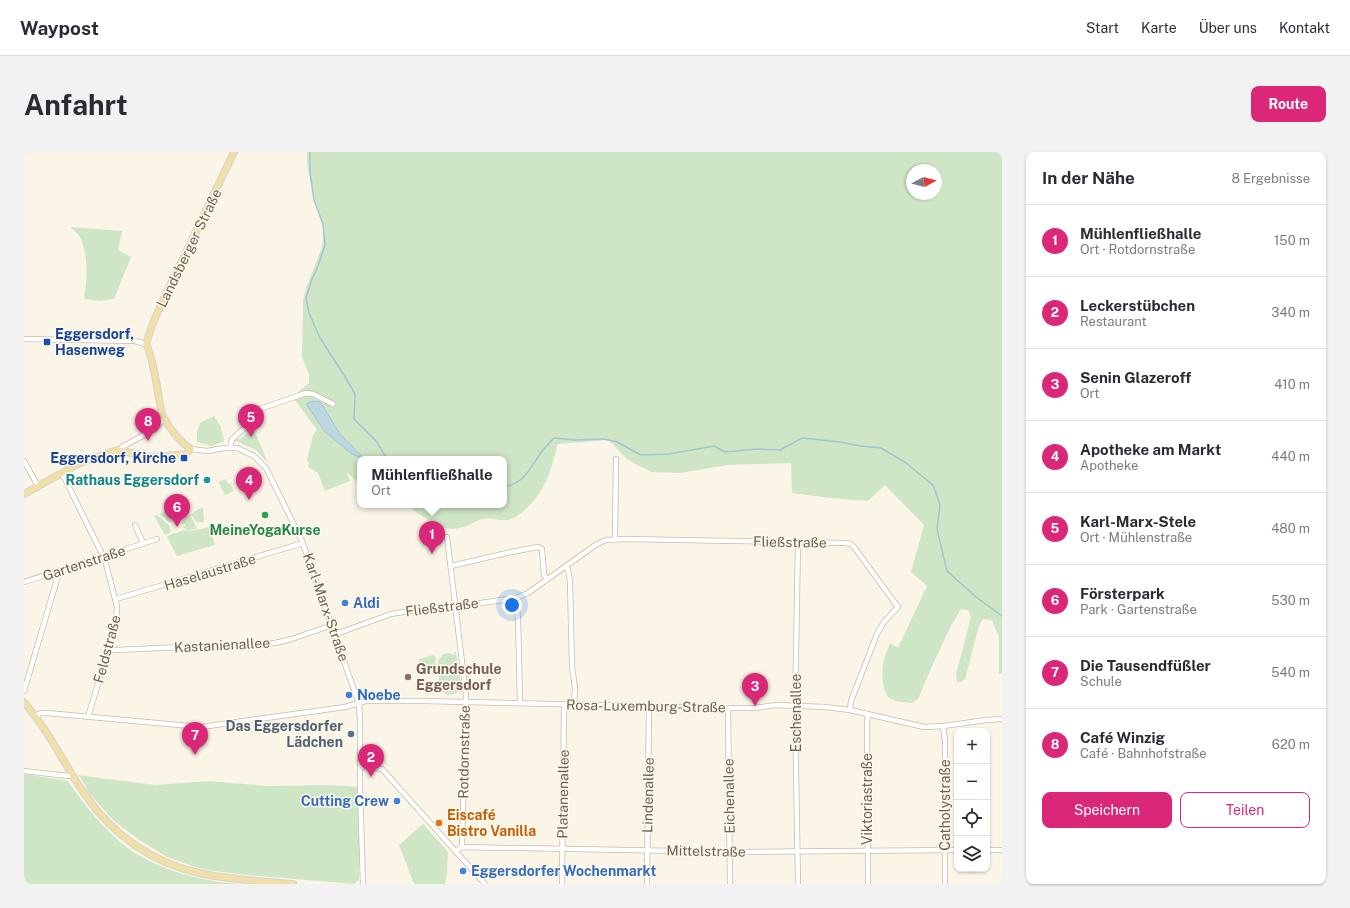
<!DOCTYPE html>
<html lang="de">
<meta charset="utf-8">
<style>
:root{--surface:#fff;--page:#f2f2f3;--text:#2b2b33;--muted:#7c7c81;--line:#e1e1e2;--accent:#db2777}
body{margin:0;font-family:"Public Sans",sans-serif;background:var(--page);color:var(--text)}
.controls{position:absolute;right:12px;bottom:12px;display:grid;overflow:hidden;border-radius:8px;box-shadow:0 1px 3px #0004}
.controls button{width:36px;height:36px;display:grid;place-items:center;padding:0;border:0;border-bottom:1px solid var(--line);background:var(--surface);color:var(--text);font:20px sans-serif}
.compass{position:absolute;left:882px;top:12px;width:36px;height:36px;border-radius:50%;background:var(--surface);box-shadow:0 1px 3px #0004;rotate:83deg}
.you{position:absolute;left:488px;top:453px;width:14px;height:14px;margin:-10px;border:3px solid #fff;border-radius:50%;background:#1a73e8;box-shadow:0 0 0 6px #1a73e833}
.badge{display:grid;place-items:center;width:26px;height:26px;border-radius:50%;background:var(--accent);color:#fff;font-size:13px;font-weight:700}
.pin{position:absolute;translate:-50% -33px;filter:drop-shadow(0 1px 2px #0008)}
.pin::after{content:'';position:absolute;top:21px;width:14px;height:12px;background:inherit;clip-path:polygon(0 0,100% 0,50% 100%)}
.popup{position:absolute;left:333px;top:304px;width:150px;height:52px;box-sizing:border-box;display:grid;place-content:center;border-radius:8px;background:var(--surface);filter:drop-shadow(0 1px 3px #0005);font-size:13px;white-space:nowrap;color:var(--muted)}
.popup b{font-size:15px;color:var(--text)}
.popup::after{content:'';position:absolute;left:50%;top:100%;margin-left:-8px;border:8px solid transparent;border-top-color:var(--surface)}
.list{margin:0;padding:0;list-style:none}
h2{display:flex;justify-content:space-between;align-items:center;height:52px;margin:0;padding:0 16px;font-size:17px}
h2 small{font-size:13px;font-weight:400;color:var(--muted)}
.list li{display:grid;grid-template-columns:26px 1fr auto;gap:12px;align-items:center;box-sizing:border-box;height:72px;padding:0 16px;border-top:1px solid var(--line)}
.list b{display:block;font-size:15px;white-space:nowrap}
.list p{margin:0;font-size:13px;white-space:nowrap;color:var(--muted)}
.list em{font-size:13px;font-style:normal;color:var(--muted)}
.actions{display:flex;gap:8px;padding:12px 16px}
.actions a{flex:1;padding:9px 0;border:1px solid var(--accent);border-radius:8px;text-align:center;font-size:14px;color:var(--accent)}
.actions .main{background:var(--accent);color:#fff}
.icon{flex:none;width:22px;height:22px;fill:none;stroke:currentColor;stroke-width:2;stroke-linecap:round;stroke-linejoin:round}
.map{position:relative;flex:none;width:978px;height:732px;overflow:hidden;border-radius:8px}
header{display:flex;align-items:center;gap:24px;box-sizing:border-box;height:56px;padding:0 20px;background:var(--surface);border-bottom:1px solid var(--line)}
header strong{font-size:19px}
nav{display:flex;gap:22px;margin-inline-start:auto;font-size:14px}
.intro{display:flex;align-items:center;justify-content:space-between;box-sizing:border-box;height:96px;padding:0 24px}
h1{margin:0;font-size:28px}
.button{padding:10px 18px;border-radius:8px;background:var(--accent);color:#fff;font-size:14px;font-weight:700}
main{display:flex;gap:24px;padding:0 24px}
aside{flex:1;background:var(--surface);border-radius:8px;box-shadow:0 1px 3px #0004}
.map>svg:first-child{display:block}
.green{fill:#cfe6c6;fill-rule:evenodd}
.water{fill:#bdd7e1;stroke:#a4c4d2}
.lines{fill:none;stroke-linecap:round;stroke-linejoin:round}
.stream{stroke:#a4c4d2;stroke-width:1.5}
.minor-casing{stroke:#c7bcac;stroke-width:6}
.major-casing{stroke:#dad5d1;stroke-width:8}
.minor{stroke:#fff;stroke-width:4.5}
.major{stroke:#f1e0a6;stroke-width:5.5}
.transit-dot{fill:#1a4fb4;stroke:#fdf9ec;stroke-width:1.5}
.culture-dot{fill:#0f9aa8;stroke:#fdf9ec;stroke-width:1.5}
.leisure-dot{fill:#2e9e5b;stroke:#fdf9ec;stroke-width:1.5}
.shop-dot{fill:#3f7fe0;stroke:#fdf9ec;stroke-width:1.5}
.education-dot{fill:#8d6e63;stroke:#fdf9ec;stroke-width:1.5}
.service-dot{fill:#5c6f8a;stroke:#fdf9ec;stroke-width:1.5}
.food-dot{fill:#e8710a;stroke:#fdf9ec;stroke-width:1.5}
.labels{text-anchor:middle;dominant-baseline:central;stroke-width:3;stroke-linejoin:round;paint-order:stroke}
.street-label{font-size:14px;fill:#705f4e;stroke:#fdf9ec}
.transit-label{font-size:14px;font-weight:bold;fill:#164399;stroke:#fdf9ec;text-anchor:start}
.culture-label{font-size:14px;font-weight:bold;fill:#0d838f;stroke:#fdf9ec;text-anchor:end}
.leisure-label{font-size:14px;font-weight:bold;fill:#27864d;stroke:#fdf9ec}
.shop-label{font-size:14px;font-weight:bold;fill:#366cbe;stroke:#fdf9ec;text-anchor:start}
.education-label{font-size:14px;font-weight:bold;fill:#785e54;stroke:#fdf9ec;text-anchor:start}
.service-label{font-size:14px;font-weight:bold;fill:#4e5e75;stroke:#fdf9ec;text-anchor:end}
.food-label{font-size:14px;font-weight:bold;fill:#c56008;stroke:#fdf9ec;text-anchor:start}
</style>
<header>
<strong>Waypost</strong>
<nav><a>Start</a><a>Karte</a><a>Über uns</a><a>Kontakt</a></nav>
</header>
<div class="intro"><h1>Anfahrt</h1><a class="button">Route</a></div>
<main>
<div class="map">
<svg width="978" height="732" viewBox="0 0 978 732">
<rect width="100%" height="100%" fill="#faf5e6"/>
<g class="green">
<path d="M283,0H978V522L975,521V485L968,468L959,467L955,474L941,527L937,530H933L932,522L947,465L944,458L937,457L927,474L909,512L894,547L888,551C882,550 873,550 867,547C858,543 858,520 859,512C860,505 864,497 866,491L874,496L903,434L887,420L900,373L861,333L844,349L806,346L768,341L767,311L703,313L656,321L627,320L604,308L584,288L534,292C530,304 528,316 523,327C518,341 499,365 483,368C475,369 467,365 459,367C452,368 447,373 439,375C436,376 431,377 427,377C413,376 394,361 382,353H480V307H336V333L323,320L326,329L301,339L294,321L284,315L285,311L283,309L289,283L293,278L271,248L274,240L285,231V223L278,205L279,148L282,136L298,95L300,80L298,69L291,51L287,34L283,10ZM888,18H912V42H888ZM286,258L303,259C311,273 318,289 332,298L328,302L301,280Z"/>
<path d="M46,75L98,79L94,98L107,105L90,147L76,149L60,147C63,130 65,99 55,84C53,80 49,78 46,75Z"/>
<polygon points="190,264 197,275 200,289 188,294 173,290 173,280 176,271"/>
<polygon points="225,277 227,277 231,280 244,311 232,298 210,288 212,285 215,288 223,281 221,278"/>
<polygon points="202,327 204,332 206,331 210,339 201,343 194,330"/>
<polygon points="161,352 165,361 157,368 151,368 146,371 135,362"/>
<polygon points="179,355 180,367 179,370 173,370 167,363 171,359"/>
<polygon points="166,362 173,377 164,378 160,376 159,374 161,374 161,372 158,372 158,369"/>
<polygon points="133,363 145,373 147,380 141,383 130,364"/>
<polygon points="185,375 191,393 153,404 143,385 149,381 153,381 159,378 168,379"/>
<path d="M430,500H432C433,511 437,523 436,535C435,544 421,546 417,537C414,529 415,517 414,509L419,502L426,501L430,503Z"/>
<polygon points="409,503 411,504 412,508 411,510 413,516 411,519 396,519 395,507"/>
<path d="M0,622L44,629C60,653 81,679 105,697C137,719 179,730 218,732H0Z"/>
<polygon points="53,623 131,633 185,629 243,634 308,633 333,635 335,687 335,728 330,732 223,723 183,718 168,714 141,704 114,687 90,669 64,640 57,626"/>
<polygon points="399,672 424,700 423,720 421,732 390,732 375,693"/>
</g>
<path class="water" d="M289,249L296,250C304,260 309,272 316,282C324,291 333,298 340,307L328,302L301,280L283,253V251Z"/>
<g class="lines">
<g class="stream">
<polyline points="286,0 286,19 290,48 299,72 301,93 294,114 288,127 282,146 285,161 296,186 320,223 331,242 330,267 353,290 363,307"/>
<polyline points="358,307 362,306"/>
<path d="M480,335C500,331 505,318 516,302C520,296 525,291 530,286L551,288L580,287L593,290L617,303L645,302L690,294L701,300L733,297L756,298L778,286L816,290L836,294L857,296L882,311L909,333L916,353L913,377L923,419L952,445L978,464"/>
</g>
<defs>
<g id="minor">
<polyline points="0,187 111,189 122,192"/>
<polyline points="206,295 208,287 224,273 227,263 236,257 282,241 289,242 309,252"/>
<polyline points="167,297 183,299 200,296 213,296 230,304 242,316 278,389 335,552 336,569 336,635 339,732"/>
<polyline points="97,298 98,295 131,277 140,266"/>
<polyline points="0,309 14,334"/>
<polyline points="38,321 81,408 93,455 92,472 64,565"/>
<polyline points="111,373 119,391"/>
<polyline points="423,385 442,543 438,695"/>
<polyline points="591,387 592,307"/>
<polyline points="774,390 771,557 774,732"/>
<polyline points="427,414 487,400 514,395 518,397 520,423 523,427"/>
<polyline points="542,414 544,418 546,429 548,515 551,536 550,553"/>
<polyline points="0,430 133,387"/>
<polyline points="492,446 494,467 496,551"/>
<polyline points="92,447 279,391"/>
<polyline points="312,482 367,462 385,459 436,454 492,446 504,441 573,392 582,388 600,387 822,391 827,392 830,395 874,455 860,470 853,482 827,549 826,558"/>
<polyline points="84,496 91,498 251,491 268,487 308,473"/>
<polyline points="0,539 34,424 33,420"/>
<polyline points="704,556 706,732"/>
<polyline points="844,562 843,570 844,732"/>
<polyline points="11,564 17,561 23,561 177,575 321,555 342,549 399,549 704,556 731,556 752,553 801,555 826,558 900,575 919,574 963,568 978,567"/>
<polyline points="919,574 921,588 921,732"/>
<polyline points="336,615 349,615 358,617 461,732"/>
<polyline points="0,619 45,624 48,622"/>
<polyline points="963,698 978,698"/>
<polyline points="431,699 438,695 706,700 933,698"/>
<polyline points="538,732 540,553"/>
<polyline points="623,732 625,555"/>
</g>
<g id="major">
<path d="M0,342L54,312L87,300L94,298L120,304L132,305L162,302L167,297C156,290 144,275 138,262C134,244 130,206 122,192L129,171L140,146L210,0"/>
<path d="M0,550C26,580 40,613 62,644C89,683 129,711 175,721C206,728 238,729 269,732"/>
</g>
</defs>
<use href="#minor" class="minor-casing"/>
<use href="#major" class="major-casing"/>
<use href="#minor" class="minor"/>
<use href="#major" class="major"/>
</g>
<g class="transit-dot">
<rect x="19" y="186" width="8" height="8" rx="2"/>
<rect x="156" y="302" width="8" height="8" rx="2"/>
</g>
<circle class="culture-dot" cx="183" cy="328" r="4"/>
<circle class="leisure-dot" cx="241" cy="363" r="4"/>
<g class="shop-dot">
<circle cx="321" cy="451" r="4"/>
<circle cx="325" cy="543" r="4"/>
<circle cx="373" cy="649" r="4"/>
<circle cx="439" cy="719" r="4"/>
</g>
<circle class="education-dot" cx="384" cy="525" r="4"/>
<circle class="service-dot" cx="327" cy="582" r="4"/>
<circle class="food-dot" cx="415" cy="671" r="4"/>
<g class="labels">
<g class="street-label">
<text transform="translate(165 96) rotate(-64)">Landsberger Straße</text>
<text transform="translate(766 390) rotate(1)">Fließstraße</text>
<text transform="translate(60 411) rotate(-18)">Gartenstraße</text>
<text transform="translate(186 420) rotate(-17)">Haselaustraße</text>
<text transform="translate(302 455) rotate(71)">Karl-Marx-Straße</text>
<text transform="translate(418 455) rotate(-7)">Fließstraße</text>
<text transform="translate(198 493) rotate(-3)">Kastanienallee</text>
<text transform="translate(83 497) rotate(-75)">Feldstraße</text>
<text transform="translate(622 554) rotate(1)">Rosa-Luxemburg-Straße</text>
<text transform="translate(772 561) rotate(-90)">Eschenallee</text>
<text transform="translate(440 600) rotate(-89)">Rotdornstraße</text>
<text transform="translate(539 642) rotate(-89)">Platanenallee</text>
<text transform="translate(624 643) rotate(-89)">Lindenallee</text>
<text transform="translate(705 644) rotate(-91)">Eichenallee</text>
<text transform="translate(843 647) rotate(-90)">Viktoriastraße</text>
<text transform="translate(921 653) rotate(-90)">Catholystraße</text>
<text transform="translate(682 699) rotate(1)">Mittelstraße</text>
</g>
<g class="transit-label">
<text x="31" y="182">Eggersdorf,<tspan x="31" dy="16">Hasenweg</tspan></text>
<text x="152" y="306" text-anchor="end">Eggersdorf, Kirche</text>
</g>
<g class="culture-label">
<text x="175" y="328">Rathaus Eggersdorf</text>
</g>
<g class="leisure-label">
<text x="241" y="378">MeineYogaKurse</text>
</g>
<g class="shop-label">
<text x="329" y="451">Aldi</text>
<text x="333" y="543">Noebe</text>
<text x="365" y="649" text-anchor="end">Cutting Crew</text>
<text x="447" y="719">Eggersdorfer Wochenmarkt</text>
</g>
<g class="education-label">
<text x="392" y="517">Grundschule<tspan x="392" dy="16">Eggersdorf</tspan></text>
</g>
<g class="service-label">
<text x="319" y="574">Das Eggersdorfer<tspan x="319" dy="16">Lädchen</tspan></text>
</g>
<g class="food-label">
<text x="423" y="663">Eiscafé<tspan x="423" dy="16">Bistro Vanilla</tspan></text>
</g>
</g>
</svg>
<div class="controls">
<button>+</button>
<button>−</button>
<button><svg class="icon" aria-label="locate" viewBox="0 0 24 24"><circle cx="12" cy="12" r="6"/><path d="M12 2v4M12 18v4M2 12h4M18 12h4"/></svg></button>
<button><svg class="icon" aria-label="layers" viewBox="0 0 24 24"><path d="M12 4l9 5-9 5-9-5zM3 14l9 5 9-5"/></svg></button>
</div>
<svg class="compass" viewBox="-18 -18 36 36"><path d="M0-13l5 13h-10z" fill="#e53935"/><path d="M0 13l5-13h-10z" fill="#7c7c81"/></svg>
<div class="you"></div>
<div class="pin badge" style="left:408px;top:402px">1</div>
<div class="popup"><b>Mühlenfließhalle</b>Ort</div>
<div class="pin badge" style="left:347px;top:625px">2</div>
<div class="pin badge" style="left:731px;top:554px">3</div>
<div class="pin badge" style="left:225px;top:348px">4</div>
<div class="pin badge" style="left:227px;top:285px">5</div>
<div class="pin badge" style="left:153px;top:375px">6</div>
<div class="pin badge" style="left:171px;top:603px">7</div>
<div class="pin badge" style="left:124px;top:289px">8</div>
</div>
<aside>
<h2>In der Nähe<small>8 Ergebnisse</small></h2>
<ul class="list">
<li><span class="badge">1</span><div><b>Mühlenfließhalle</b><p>Ort · Rotdornstraße</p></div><em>150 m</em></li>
<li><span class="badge">2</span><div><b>Leckerstübchen</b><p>Restaurant</p></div><em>340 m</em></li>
<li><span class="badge">3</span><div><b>Senin Glazeroff</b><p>Ort</p></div><em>410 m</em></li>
<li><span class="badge">4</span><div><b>Apotheke am Markt</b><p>Apotheke</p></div><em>440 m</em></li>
<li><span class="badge">5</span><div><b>Karl-Marx-Stele</b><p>Ort · Mühlenstraße</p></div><em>480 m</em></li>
<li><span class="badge">6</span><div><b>Försterpark</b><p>Park · Gartenstraße</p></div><em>530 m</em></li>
<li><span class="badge">7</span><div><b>Die Tausendfüßler</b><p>Schule</p></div><em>540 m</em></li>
<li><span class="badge">8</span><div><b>Café Winzig</b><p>Café · Bahnhofstraße</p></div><em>620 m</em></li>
</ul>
<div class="actions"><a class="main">Speichern</a><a>Teilen</a></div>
</aside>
</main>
